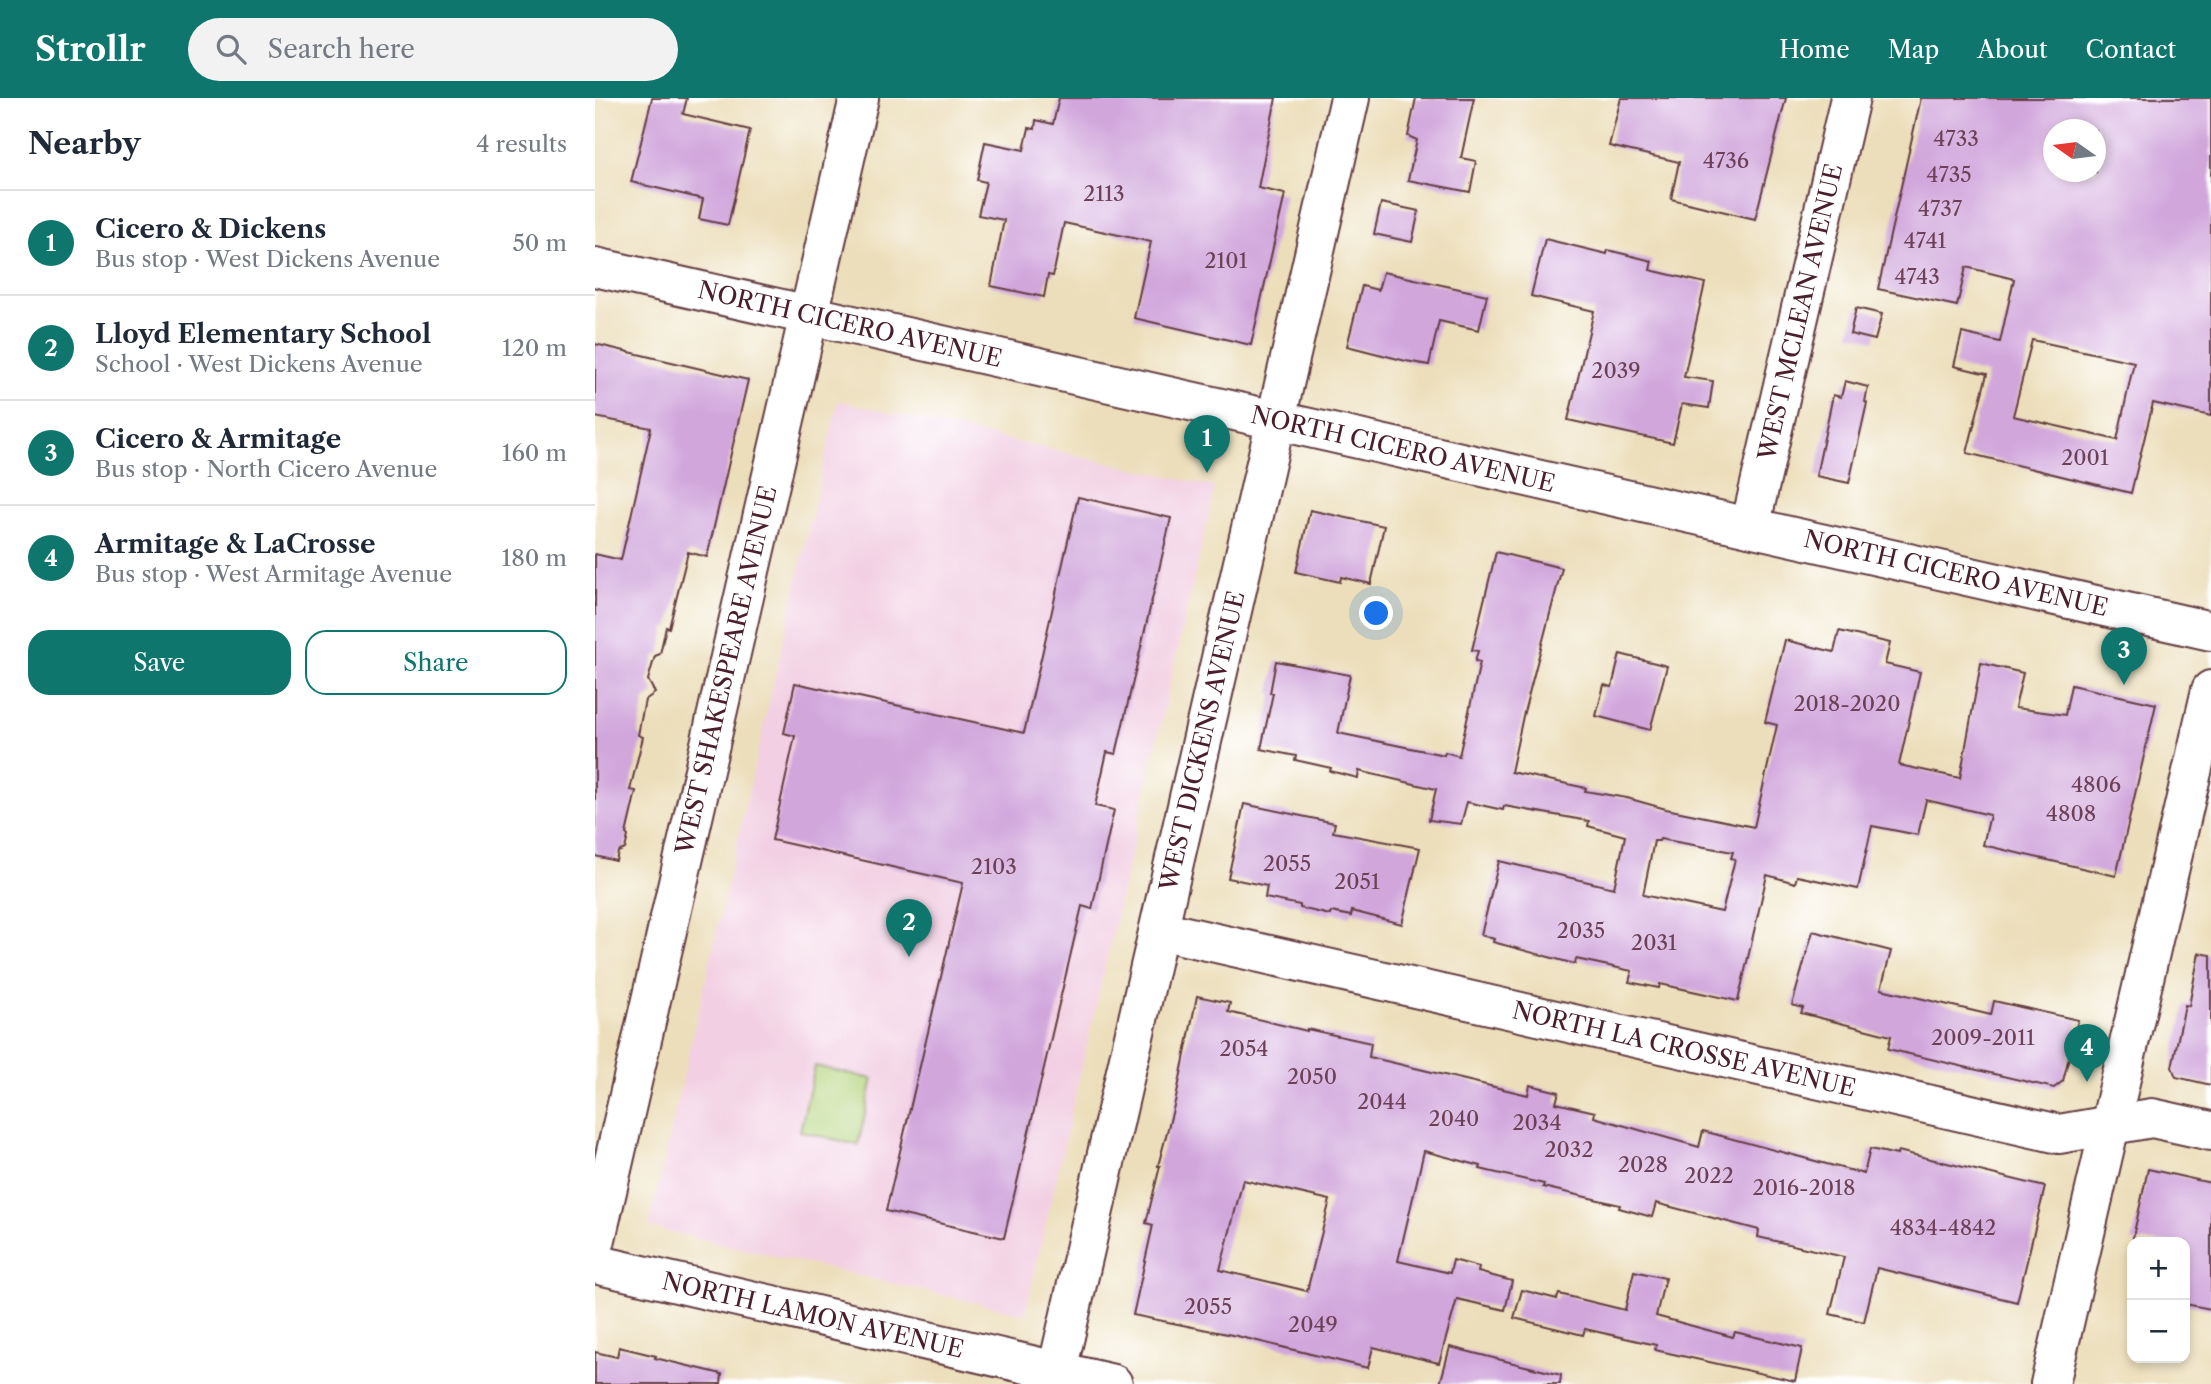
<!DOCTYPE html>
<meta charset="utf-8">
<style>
:root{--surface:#fff;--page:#f2f2f3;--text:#1f2937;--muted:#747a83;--line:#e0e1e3;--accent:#0f766e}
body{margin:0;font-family:"Libre Caslon Text",serif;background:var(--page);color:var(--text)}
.controls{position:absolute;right:21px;bottom:21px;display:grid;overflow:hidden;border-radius:14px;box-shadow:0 4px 10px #0003}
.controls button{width:63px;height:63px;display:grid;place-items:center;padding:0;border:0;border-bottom:2px solid var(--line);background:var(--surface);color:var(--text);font:35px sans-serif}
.compass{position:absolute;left:1448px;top:21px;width:63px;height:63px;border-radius:50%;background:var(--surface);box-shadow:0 4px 10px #0003;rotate:284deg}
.you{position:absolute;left:782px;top:516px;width:24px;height:24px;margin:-18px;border:5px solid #fff;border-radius:50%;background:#1a73e8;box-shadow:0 0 0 10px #1a73e833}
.badge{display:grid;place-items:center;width:46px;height:46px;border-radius:50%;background:var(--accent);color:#fff;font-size:23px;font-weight:700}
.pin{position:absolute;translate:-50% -58px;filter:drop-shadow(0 2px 4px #0008)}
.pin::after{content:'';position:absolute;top:37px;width:24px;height:21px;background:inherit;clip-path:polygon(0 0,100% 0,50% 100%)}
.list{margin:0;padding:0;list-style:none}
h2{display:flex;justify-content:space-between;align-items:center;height:91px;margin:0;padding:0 28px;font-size:30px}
h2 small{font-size:23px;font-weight:400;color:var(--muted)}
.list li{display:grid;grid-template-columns:46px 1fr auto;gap:21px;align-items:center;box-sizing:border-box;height:105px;padding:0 28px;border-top:2px solid var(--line)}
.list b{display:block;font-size:26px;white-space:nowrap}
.list p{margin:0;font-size:23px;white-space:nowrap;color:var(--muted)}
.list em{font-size:23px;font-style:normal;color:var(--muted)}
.actions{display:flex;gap:14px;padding:21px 28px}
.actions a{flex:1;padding:16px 0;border:2px solid var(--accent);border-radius:21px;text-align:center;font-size:24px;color:var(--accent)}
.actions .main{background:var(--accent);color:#fff}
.icon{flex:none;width:38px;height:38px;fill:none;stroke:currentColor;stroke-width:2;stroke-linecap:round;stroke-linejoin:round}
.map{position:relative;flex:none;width:1616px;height:1286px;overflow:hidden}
header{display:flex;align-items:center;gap:42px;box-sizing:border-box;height:98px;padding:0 35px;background:var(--accent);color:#fff}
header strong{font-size:33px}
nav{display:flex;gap:38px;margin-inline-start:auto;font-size:24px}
.search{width:490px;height:63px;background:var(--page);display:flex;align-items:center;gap:18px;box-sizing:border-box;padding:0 24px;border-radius:38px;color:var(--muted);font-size:26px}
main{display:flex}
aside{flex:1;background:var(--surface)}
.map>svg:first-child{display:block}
.built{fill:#f2cfe2}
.green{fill:#b3d47c;stroke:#7e7a54;stroke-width:2}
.building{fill:#d0a6db;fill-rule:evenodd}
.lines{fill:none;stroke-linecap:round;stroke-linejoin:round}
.minor-casing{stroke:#623c40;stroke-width:42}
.secondary-casing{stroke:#623c40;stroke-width:42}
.primary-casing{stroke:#623c40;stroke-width:42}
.minor{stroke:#fff;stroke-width:38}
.secondary{stroke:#fff;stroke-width:38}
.primary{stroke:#fff;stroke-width:38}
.labels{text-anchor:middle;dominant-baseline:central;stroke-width:5;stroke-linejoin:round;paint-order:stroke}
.number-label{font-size:21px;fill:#6c4157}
.street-label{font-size:24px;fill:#4a1f2b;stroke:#fff}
</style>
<header>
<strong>Strollr</strong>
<div class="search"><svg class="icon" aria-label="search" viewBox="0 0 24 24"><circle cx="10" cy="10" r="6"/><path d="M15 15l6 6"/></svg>Search here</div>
<nav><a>Home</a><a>Map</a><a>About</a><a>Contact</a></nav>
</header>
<main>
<aside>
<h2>Nearby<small>4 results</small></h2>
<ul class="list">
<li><span class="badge">1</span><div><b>Cicero &amp; Dickens</b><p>Bus stop · West Dickens Avenue</p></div><em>50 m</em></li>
<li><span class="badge">2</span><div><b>Lloyd Elementary School</b><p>School · West Dickens Avenue</p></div><em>120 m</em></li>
<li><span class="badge">3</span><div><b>Cicero &amp; Armitage</b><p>Bus stop · North Cicero Avenue</p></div><em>160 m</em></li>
<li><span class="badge">4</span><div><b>Armitage &amp; LaCrosse</b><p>Bus stop · West Armitage Avenue</p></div><em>180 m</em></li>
</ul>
<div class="actions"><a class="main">Save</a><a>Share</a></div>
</aside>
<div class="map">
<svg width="1616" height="1286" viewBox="0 0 1616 1286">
<rect width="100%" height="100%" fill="#fff"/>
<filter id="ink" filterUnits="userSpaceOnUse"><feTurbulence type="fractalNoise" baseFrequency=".0143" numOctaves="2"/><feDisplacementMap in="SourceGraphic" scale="14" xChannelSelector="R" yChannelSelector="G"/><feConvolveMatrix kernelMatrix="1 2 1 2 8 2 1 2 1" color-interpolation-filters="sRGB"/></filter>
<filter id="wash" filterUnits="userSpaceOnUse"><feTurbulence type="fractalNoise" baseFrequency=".00686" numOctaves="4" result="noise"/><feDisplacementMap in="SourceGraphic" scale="28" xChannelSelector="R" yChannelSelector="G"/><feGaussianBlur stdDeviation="1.57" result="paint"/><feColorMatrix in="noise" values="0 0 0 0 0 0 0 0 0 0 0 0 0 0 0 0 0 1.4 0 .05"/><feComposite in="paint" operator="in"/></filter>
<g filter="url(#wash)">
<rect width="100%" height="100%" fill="#ecdeba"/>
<polygon class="built" points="243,303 620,389 430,1216 54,1129"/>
<polygon class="green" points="220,968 278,981 263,1047 205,1033"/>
<g id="blocks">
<g class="building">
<polygon points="57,0 92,0 88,16 155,32 133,127 104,121 108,101 36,84"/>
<polygon points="464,0 681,0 663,90 690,96 656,247 539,220 556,144 469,125 458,178 453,177 449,199 396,188 409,122 383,117 391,84 382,82 390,44 429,52 434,30 440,31 441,22 458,26"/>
<polygon points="821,0 879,0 866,60 881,63 875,94 813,82 822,42 813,38"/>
<polygon points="1026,0 1191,0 1160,121 1076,101 1084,64 1014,48"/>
<path d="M1326,0H1616V318L1558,305L1536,395L1372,355L1392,276L1359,268L1367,235L1405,244L1419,181L1371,169L1362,208L1283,191ZM1459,32H1501V74H1459ZM1437,242L1539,264L1522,342L1418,318Z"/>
<polygon points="786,105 824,113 817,144 779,136"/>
<polygon points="950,141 1012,156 1013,152 1057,163 1055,172 1110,185 1089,279 1118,283 1114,310 1087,306 1078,345 973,322 999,213 936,198"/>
<polygon points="788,174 892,197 884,232 844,223 834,267 811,263 752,248 767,188 783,192"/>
<polygon points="1261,210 1287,216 1280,242 1255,236"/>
<polygon points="0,246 153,282 112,459 93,454 74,530 71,529 65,556 60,558 53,582 60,595 50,602 43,637 48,639 35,692 41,693 31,736 33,738 30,751 23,754 21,763 0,758 0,456 26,462 56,330 0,319"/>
<polygon points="1250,283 1273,289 1270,304 1272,305 1254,385 1221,378 1238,297 1246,299"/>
<polygon points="483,399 576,420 521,656 512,654 500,708 519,712 497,811 487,808 409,1140 291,1113 368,785 177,742 200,638 189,635 200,585 429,635"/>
<polygon points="715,412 789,428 776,486 746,479 745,484 701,474"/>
<path d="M901,454L967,470L928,618L916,674L991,690L990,693L1032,700L1071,711L1159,729L1182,627L1170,624L1190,542L1239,554L1244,533L1295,545L1290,566L1325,574L1304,667L1365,680L1386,565L1428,575L1420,610L1470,617L1476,587L1561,606L1521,778L1388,747L1395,717L1331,702L1323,737L1277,728L1263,791L1202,778L1200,785L1172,777L1143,903L1065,886L1064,890L1034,884L1037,873L981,861L980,866L898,844L899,841L886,837L904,763L1019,790L1030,738L993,728L994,723L909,708L908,712L872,704L866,726L834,722L841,691L764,673L763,680L735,673L736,670L700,662L701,658L666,651L678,595H675L681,563L755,577L743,635L849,657L850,654L864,658L885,564L880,563L883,553L877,552ZM1065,741L1138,754L1136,760L1140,761L1127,814L1048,797L1059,743H1064Z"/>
<polygon points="1025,556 1072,568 1055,632 1001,618 1009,587 1017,589"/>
<polygon points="649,706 740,725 738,734 825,750 807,826 757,813 756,818 736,814 735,817 705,810 705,807 670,800 672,788 633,780"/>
<polygon points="1218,833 1296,853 1286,891 1396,917 1399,903 1483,922 1468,983 1459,990 1293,951 1296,938 1206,915 1208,910 1197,907"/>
<polygon points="1604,855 1616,857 1616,987 1581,979 1577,969 1590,907 1594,908"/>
<path d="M602,898L635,905L633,914L712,933V931L776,945L774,959L933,997L935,987L964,994L961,1005L1000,1014L999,1019L1104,1049L1108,1033L1269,1076L1275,1051L1302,1057L1303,1053L1450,1089L1422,1204L1282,1170L1269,1224L1235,1216L1249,1159L1163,1139L1164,1132L1061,1105L1057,1119L1024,1110L1025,1107L948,1089L949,1086L885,1071L886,1068L829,1053L803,1163L855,1175L858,1162L884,1169L883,1174L917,1183L910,1212L862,1201L844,1265L778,1249L773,1270L642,1238L538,1217L558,1127L551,1125L565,1068H563L581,1000ZM648,1082L735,1102L712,1193L625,1172Z"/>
<polygon points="1553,1071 1616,1085 1616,1211 1590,1206 1590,1144 1537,1144"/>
<polygon points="1039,1173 1070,1180 1061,1218 1138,1239 1140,1234 1207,1250 1200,1283 1060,1252 1061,1247 990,1231 988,1237 919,1220 927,1192 962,1201 964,1196 1030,1212"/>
<polygon points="24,1249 61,1258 60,1260 127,1276 126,1286 0,1286 0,1254 22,1259"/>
<polygon points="855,1249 966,1277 965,1286 845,1286"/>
</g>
</g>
</g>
<g filter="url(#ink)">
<use href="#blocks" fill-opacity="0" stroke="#623c40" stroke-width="2"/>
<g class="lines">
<defs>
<g id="minor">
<polyline points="1155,429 1255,0"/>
<polyline points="564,832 1464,1036 1557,1020 1616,1033"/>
<polyline points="0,1145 264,0"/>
<polyline points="0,1166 518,1286"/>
<polyline points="459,1286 755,0"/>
</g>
<polyline id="secondary" points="1455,1286 1616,592"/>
<polyline id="primary" points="0,169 1616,533"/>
</defs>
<use href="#minor" class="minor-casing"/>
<use href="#secondary" class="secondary-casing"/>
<use href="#primary" class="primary-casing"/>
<use href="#minor" class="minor"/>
<use href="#secondary" class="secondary"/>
<use href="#primary" class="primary"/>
</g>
</g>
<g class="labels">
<g class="number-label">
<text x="1361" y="40">4733</text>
<text x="1131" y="62">4736</text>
<text x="1354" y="76">4735</text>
<text x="509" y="95">2113</text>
<text x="1345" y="110">4737</text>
<text x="1330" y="142">4741</text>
<text x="631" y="162">2101</text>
<text x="1322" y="178">4743</text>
<text x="1021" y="272">2039</text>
<text x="1490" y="359">2001</text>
<text x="1252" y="605">2018-2020</text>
<text x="1501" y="686">4806</text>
<text x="1476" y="715">4808</text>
<text x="692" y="765">2055</text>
<text x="399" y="768">2103</text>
<text x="762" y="783">2051</text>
<text x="986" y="832">2035</text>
<text x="1059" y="844">2031</text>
<text x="1388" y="939">2009-2011</text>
<text x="649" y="950">2054</text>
<text x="717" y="978">2050</text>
<text x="787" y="1003">2044</text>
<text x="859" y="1020">2040</text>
<text x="942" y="1024">2034</text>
<text x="974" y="1051">2032</text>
<text x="1048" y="1066">2028</text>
<text x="1114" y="1077">2022</text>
<text x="1209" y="1089">2016-2018</text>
<text x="1348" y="1129">4834-4842</text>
<text x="613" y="1208">2055</text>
<text x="718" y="1226">2049</text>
</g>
<g class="street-label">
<text transform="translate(1205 214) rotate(-77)">WEST MCLEAN AVENUE</text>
<text transform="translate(255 226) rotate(13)">NORTH CICERO AVENUE</text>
<text transform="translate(808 351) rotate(13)">NORTH CICERO AVENUE</text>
<text transform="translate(1361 475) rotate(13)">NORTH CICERO AVENUE</text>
<text transform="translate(131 572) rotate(-77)">WEST SHAKESPEARE AVENUE</text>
<text transform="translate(607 643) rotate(-77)">WEST DICKENS AVENUE</text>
<text transform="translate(1089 951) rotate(13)">NORTH LA CROSSE AVENUE</text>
<text transform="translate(218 1217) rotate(13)">NORTH LAMON AVENUE</text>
</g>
</g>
</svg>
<div class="controls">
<button>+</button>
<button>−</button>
</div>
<svg class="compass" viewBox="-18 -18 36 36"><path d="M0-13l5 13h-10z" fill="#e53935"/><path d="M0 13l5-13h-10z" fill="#747a83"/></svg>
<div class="you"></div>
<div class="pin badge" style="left:612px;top:375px">1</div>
<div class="pin badge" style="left:314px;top:859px">2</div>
<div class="pin badge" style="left:1529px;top:587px">3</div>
<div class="pin badge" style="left:1492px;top:984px">4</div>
</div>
</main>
